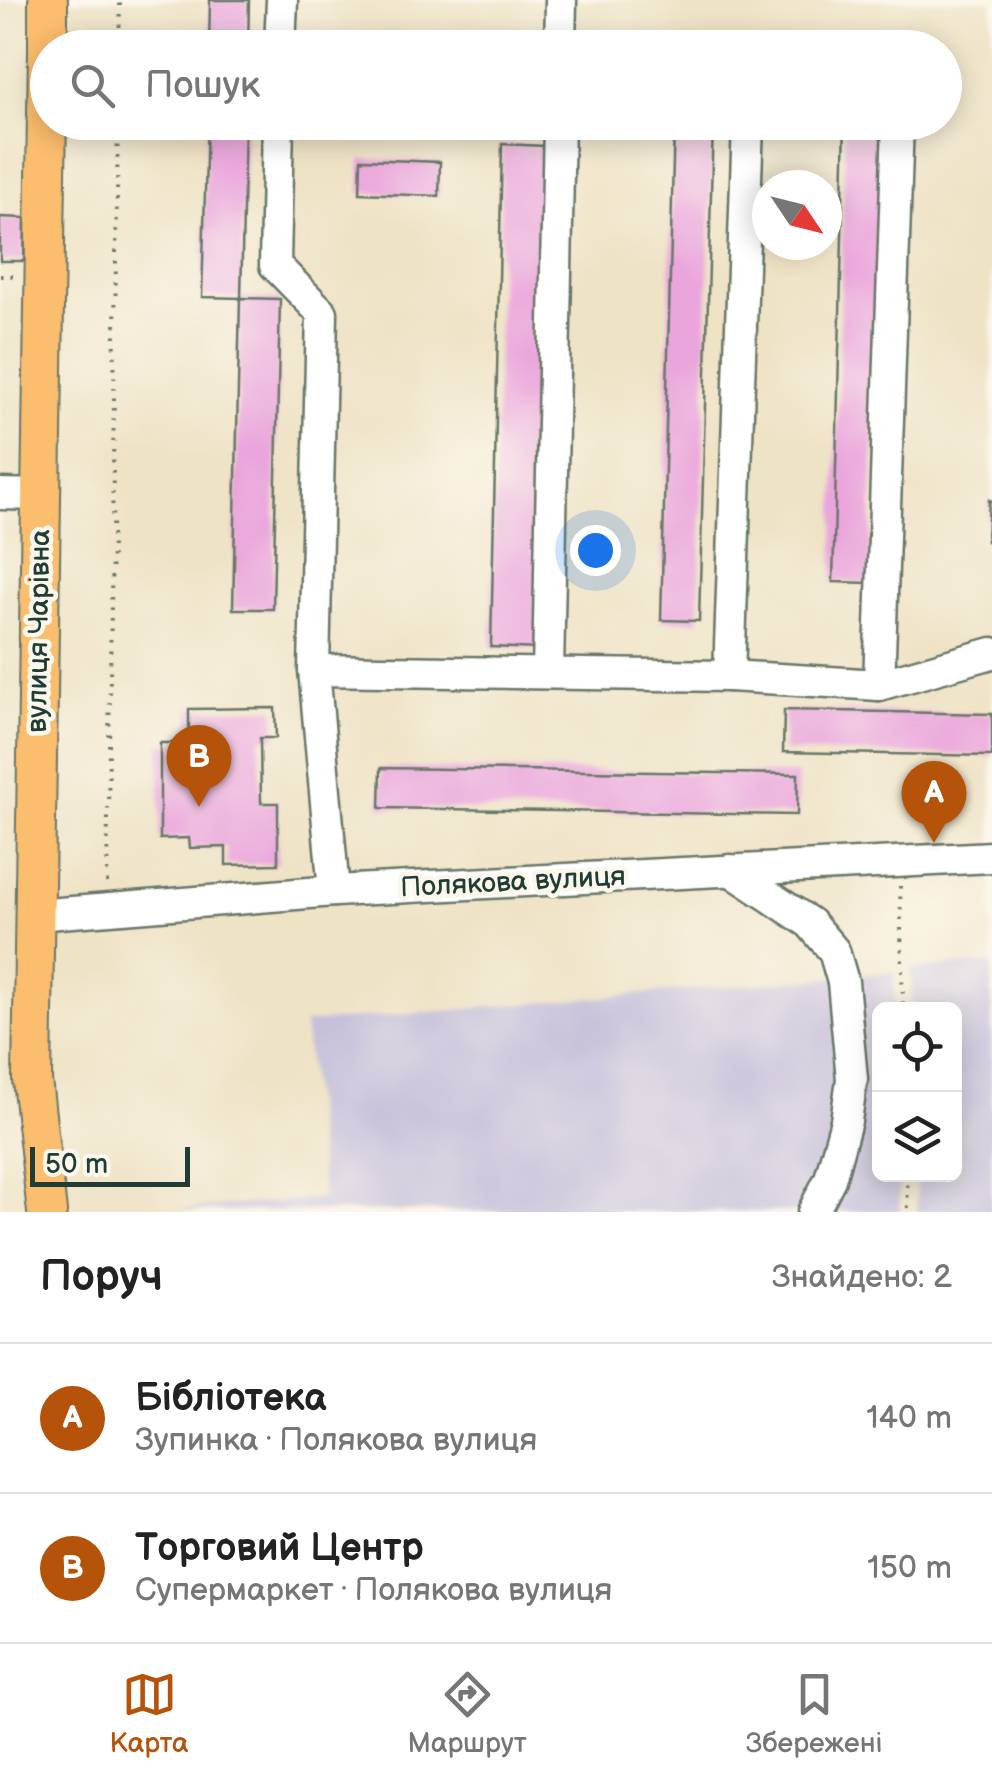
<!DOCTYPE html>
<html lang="uk">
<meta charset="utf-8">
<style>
:root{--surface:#fff;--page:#f6f6f6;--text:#222;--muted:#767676;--line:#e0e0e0;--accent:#b45309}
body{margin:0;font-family:"Balsamiq Sans",sans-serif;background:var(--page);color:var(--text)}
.controls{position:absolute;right:30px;bottom:30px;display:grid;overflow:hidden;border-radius:15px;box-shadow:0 5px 25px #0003}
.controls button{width:90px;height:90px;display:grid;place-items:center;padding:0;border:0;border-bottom:2px solid var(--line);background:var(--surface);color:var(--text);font:50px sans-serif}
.compass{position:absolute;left:752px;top:170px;width:90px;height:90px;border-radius:50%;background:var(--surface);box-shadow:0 5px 25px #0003;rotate:125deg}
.scale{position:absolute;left:30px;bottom:25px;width:160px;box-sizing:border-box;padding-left:10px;border:5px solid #1f3d34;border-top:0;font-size:28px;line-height:35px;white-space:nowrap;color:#1f3d34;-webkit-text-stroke:8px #fbf7ec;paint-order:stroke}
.you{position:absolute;left:595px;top:550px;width:35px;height:35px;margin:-25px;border:8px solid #fff;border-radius:50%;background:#1a73e8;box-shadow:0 0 0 15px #1a73e833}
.badge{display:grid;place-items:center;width:65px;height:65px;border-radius:50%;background:var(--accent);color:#fff;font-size:32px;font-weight:700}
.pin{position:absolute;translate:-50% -82px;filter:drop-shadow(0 2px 5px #0008)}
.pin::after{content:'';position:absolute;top:52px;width:35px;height:30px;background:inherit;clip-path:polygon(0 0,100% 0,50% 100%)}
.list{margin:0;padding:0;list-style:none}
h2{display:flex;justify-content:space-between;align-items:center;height:130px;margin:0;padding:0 40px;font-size:42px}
h2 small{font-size:32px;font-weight:400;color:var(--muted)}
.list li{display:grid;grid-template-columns:65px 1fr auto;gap:30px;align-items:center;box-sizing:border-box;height:150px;padding:0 40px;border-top:2px solid var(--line)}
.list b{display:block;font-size:38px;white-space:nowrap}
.list p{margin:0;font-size:32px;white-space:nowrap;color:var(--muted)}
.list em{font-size:32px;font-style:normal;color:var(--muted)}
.icon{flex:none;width:55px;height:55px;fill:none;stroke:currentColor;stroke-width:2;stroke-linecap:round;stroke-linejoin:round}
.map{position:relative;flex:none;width:992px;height:1212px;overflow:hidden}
.search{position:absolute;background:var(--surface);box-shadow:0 5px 25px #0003;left:30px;right:30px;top:30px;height:110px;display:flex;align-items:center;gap:25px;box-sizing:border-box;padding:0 35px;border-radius:55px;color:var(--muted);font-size:38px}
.sheet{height:430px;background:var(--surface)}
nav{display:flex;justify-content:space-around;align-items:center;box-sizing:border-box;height:140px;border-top:2px solid var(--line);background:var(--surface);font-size:28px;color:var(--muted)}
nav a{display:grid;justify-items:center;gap:5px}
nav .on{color:var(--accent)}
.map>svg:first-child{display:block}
.industrial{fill:#c6c0da}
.building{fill:#eaa5dc}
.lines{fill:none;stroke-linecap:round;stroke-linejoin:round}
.minor-casing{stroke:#687767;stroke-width:35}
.major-casing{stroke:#687767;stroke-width:42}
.path{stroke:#687767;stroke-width:4;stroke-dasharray:2.5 8;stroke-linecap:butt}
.minor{stroke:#fff;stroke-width:30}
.major{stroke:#fbbd6e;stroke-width:38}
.labels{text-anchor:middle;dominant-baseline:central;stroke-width:9;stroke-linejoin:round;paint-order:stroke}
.street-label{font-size:28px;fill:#1f3d34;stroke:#fbf7ec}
</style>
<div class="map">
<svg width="992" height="1212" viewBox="0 0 992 1212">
<rect width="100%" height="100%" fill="#fbf7ec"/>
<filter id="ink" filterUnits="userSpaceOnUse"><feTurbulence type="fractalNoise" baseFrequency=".01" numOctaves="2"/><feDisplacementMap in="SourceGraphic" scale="20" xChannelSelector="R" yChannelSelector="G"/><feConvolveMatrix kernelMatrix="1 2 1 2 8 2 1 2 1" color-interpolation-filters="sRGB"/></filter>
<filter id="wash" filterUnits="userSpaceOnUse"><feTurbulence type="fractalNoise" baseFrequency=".0048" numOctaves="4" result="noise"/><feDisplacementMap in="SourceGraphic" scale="40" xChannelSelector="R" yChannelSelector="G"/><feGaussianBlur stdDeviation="2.25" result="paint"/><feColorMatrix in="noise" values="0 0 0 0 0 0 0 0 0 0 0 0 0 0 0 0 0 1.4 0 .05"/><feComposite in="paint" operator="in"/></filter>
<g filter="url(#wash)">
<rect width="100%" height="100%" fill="#efe3c6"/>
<g class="industrial">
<polygon points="992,963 992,1212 917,1212 916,1175 954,1174 954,1009 912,1009 911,969"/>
<polygon points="894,972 895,1009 880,1009 880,1174 899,1175 900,1212 167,1211 323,1198 304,1023"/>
</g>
<g id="blocks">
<g class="building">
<polygon points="210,0 249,0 248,48 209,48"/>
<polygon points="365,36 426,37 426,48 365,48"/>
<polygon points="207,122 245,122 241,298 202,297"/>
<polygon points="674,122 713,122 699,621 661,620"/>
<polygon points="845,122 882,122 870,583 833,582"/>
<polygon points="502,144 545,146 539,649 491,647"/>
<polygon points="361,159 440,162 439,196 360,193"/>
<polygon points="0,217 25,218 24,261 0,261"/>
<polygon points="240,298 280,299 273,609 233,609"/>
<polygon points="989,500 992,501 992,541 987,541"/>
<polygon points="275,708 276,738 260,738 261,803 278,803 278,864 226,865 226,847 190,848 189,838 160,839 160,743 189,743 189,709"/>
<polygon points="784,710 992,714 992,756 783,752"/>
<polygon points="381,768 798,774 797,815 380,808"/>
</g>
</g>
</g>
<g filter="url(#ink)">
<use href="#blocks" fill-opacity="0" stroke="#687767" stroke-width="2.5"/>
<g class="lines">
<defs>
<g id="minor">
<polyline points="280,48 282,0"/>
<polyline points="560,48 561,0"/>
<polyline points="278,122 275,265 322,313 314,670 334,891"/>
<polyline points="0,494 41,495"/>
<polyline points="314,670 729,676 879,685 992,653"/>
<polyline points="548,673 559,122"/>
<polyline points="729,676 748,122"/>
<polyline points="879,685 898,122"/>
<polyline points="730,870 810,923 834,951 843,982 852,1079 846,1121 830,1179 813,1212"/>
<polyline points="35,915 334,891 992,857"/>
</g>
<g id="major">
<polyline points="48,48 48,0"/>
<polyline points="47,1212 32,1080 48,49"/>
</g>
</defs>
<use href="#minor" class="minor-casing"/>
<use href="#major" class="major-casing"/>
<g class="path">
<polyline points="119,48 120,0"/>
<polyline points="0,276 15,276"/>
<polyline points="107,883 118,122"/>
<polyline points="900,886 903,1009"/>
<polyline points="907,1174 908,1212"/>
</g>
<use href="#minor" class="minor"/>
<use href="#major" class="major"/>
</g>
</g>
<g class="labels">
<g class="street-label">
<text transform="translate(39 631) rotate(-89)">вулиця Чарівна</text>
<text transform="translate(513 882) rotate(-3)">Полякова вулиця</text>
</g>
</g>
</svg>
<div class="controls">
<button><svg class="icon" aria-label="locate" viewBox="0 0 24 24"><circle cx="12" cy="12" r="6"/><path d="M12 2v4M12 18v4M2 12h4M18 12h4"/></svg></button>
<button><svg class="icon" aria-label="layers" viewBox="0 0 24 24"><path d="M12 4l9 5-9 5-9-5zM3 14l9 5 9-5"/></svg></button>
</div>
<svg class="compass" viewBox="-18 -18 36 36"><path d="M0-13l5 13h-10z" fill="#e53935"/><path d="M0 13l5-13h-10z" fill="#767676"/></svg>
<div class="scale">50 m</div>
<div class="you"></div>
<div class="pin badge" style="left:934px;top:843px">A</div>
<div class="pin badge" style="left:199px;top:807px">B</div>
<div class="search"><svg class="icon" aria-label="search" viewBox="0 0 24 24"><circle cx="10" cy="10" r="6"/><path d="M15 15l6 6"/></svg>Пошук</div>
</div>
<section class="sheet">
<h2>Поруч<small>Знайдено: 2</small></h2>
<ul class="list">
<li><span class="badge">A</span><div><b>Бібліотека</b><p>Зупинка · Полякова вулиця</p></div><em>140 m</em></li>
<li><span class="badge">B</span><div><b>Торговий Центр</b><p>Супермаркет · Полякова вулиця</p></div><em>150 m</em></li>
</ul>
</section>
<nav>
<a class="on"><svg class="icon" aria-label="map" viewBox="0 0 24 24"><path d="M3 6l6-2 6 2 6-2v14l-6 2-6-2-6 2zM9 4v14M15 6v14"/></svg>Карта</a>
<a><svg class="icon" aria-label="directions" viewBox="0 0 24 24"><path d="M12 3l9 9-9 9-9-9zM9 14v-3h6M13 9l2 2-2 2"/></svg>Маршрут</a>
<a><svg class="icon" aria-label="saved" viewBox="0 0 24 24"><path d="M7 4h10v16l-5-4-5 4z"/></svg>Збережені</a>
</nav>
